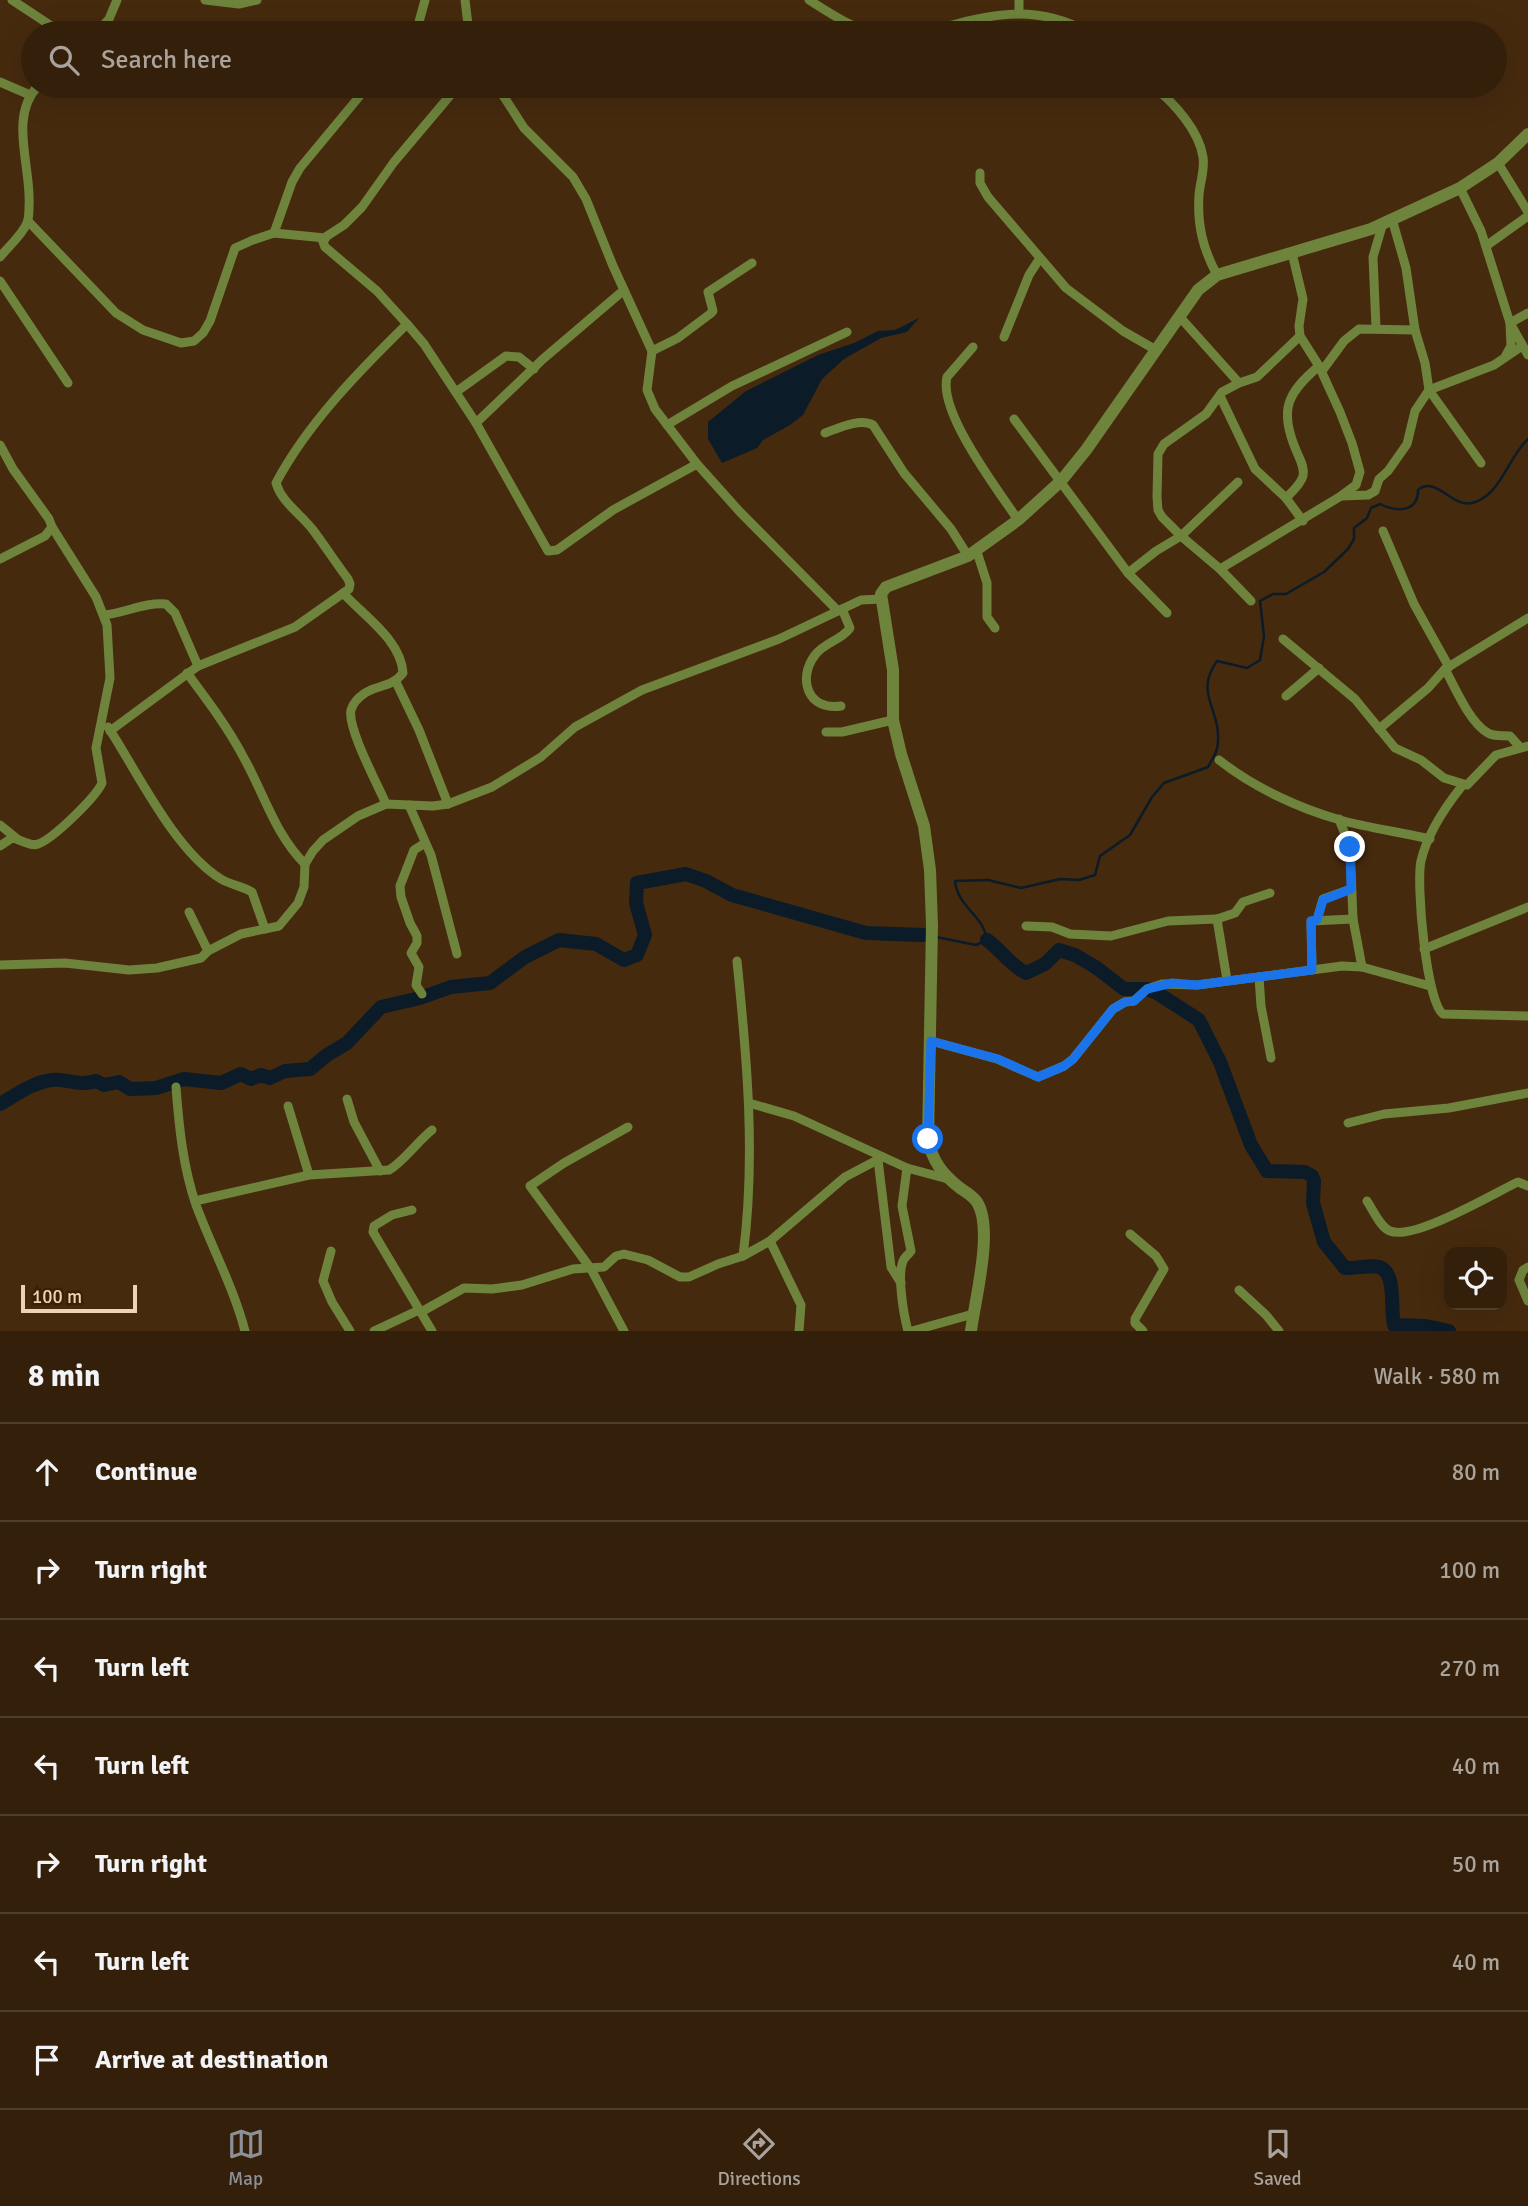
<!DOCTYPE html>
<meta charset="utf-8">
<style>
:root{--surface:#34200a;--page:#3f2d18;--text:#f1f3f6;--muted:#a9a39c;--line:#4e3e2b;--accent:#8c9099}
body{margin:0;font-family:Signika,sans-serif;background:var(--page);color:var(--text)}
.controls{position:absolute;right:21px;bottom:21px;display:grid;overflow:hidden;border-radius:14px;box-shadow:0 7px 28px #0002}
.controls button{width:63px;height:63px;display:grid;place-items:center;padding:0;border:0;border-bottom:2px solid var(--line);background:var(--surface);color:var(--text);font:35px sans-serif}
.scale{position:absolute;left:21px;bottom:18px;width:116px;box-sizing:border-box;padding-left:7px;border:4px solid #f0d2b8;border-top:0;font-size:19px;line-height:24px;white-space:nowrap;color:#f0d2b8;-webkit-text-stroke:5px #3b2003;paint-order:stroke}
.stop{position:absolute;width:21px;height:21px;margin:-16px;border:5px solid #1a73e8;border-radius:50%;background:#fff}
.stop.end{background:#1a73e8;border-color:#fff;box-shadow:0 2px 7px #0008}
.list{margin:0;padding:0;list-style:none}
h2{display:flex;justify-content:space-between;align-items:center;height:91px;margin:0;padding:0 28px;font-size:30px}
h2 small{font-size:23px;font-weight:400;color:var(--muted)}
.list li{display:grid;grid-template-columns:46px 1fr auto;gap:21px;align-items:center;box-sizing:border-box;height:98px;padding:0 28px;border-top:2px solid var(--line)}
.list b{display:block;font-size:26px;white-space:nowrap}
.list em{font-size:23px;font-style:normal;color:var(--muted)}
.icon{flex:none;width:38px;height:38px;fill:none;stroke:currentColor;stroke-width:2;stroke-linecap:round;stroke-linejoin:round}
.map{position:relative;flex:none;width:1528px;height:1331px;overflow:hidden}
.search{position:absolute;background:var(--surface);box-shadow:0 7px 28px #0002;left:21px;right:21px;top:21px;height:77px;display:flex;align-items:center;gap:18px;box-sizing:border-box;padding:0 24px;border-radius:38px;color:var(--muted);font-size:26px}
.sheet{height:777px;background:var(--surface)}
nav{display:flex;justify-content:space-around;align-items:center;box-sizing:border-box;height:98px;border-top:2px solid var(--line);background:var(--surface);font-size:19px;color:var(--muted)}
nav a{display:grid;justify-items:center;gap:4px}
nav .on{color:var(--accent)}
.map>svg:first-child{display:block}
.water{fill:#0b1b28}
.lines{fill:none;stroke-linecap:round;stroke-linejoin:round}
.stream{stroke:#0b1b28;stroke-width:2.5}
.river{stroke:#0b1b28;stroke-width:14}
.minor{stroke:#6e843c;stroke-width:9}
.tertiary{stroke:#6e843c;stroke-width:12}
.route{stroke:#1a73e8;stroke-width:9}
</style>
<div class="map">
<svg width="1528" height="1331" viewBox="0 0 1528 1331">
<rect width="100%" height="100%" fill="#462a0e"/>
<polygon class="water" points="919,318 907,332 881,338 844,359 822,379 803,415 790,425 763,440 757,448 722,463 708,439 708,422 746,391 818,355 854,343 878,331 895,330"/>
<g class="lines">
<path class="stream" d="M936,937L976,945L987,940C983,914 958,908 955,881L988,880L1021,888L1060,879L1079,880L1095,875L1100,856L1130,835L1152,797L1164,783L1208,767C1213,758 1218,751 1218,741C1220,708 1194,693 1217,661L1247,668L1260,660L1264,636L1260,601L1273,594H1286L1324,572L1348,549L1354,539V528L1367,518L1371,508L1380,504C1396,512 1418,513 1418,490C1436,475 1452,508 1472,503C1500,497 1508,457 1528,439"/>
<g class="river">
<path d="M987,940C1002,951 1010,965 1026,973L1045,964L1059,950L1075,955L1097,968L1124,989H1147L1157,993L1199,1020L1220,1062L1251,1145L1267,1171L1305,1172L1312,1176L1314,1181L1313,1203L1324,1242L1345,1268C1356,1269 1369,1264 1379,1267C1397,1272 1390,1310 1394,1325L1426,1326L1449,1331"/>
<path d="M0,1104C16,1095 33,1082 52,1080C68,1078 78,1087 96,1081L104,1085L119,1082L130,1089L156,1088L184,1079L221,1083L241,1074L251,1079L261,1075L270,1078L285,1071L310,1069L327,1055L347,1043L381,1007L420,998L451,987L490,983L525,957L559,940L596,944L624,960L637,955L645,935L636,903L637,883L686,874L706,881L732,895L866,933L923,935"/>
</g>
<g class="minor">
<polyline points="12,0 62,33"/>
<polyline points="205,0 239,4 257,0"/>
<polyline points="465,0 469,33"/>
<path d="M809,0C831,14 851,28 877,33"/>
<polyline points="1019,0 1019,13"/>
<polyline points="96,33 109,19 117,0"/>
<polyline points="416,33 425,0"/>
<path d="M923,33C980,17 1032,0 1089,33"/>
<polyline points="0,82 30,95"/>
<polyline points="497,86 524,128 573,177 586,199 613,266 652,351 647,390 655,409 697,464 740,512 838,611 861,600 881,599"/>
<path d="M1153,86C1174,103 1199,130 1203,157C1205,170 1200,182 1199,195C1197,225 1203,249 1217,275"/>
<polyline points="1498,163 1528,212"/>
<polyline points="980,173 980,183 988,197 1066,288 1123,331 1156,350"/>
<polyline points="1460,188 1481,231 1510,323 1528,355"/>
<polyline points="1392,219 1406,268 1415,330 1425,363 1429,390 1481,463"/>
<polyline points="28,221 116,313 143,330 181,343 194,341 203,333 210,321 235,248 253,240 274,233 325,238"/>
<polyline points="274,233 292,182 300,168 368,86"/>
<polyline points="1486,246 1528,216"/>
<path d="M0,257C9,246 22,235 27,223C29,218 29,212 29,207C32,168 8,117 38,86"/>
<polyline points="0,281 68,383"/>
<polyline points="1179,316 1239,383"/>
<polyline points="407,324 424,344 476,423 548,551 557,550 613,510 697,464"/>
<polyline points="1376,328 1373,257 1383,223"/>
<polyline points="1004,337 1029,275 1040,258"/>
<path d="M973,347L947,377C938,412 998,490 1018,520"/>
<polyline points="652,351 678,338 710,314 713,311 708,292 752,263"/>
<polyline points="1506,355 1511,346 1510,323 1528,313"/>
<polyline points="1322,371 1344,341 1359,329 1415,330"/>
<polyline points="456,392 506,356 519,357 534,369"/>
<polyline points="1220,396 1255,469 1286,498 1303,521"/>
<polyline points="1014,419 1128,573 1167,613"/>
<polyline points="476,423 543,359 624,290"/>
<polyline points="667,425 732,386 847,332"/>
<path d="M825,433C839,428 859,418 873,425L904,473L951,529L968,556"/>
<polyline points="0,445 13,469 49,519 52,527 45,536 0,559"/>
<polyline points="1341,496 1368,495 1375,491 1379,479 1388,471 1407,444 1415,411 1429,390 1494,365 1522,346"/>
<path d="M1286,498C1292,492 1301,484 1303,476C1305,467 1299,458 1296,450C1279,410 1287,393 1319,366"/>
<polyline points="1383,531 1414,604 1449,667"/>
<polyline points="976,549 987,583 987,617 995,628"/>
<polyline points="1220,569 1341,496 1356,485 1360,472 1352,443 1340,412 1319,366 1300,336 1299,326 1303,299 1292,253"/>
<polyline points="1128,573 1156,551 1181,536 1238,482"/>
<path d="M343,593C364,616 401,640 403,673C391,688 379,684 365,693C359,697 353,703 351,710C347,728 378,785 386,804"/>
<polyline points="1251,601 1220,569 1181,536 1162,517 1158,510 1157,497 1158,454 1164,444 1206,414 1222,392 1239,383 1257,377 1300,336"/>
<path d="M104,615C125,613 145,602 166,604L175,613L198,666"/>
<polyline points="1283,639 1355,699 1395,748 1421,760 1444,778 1467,785 1496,755 1528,746"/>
<path d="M1445,669C1455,688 1470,723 1488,733C1495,737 1503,735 1510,736L1519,746"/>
<path d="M187,673C208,701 229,729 245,760C264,794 276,836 305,864"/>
<polyline points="396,682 419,730 448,804"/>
<polyline points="1286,696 1319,668"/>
<path d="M841,706C808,711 797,679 815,655C825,642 842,640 850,628L842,609"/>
<path d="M108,727C138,773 175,851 221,879C231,885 242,886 252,892L265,929"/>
<polyline points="1379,729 1428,688 1445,669 1528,618"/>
<path d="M110,731L198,666L295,627L349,589L350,584L348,579C336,563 325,546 313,530C300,513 282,503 276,483C307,424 360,370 407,324L377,291L325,247L323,242L327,236L344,225L362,207L394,162L458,86"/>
<polyline points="826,732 842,732 893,720"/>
<path d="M1219,760C1253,787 1298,808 1340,820C1369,828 1400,832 1430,839"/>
<path d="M1462,786C1446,806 1427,835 1421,861C1416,883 1426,1001 1443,1014L1528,1016"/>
<polyline points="409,805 431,855 457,954"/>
<polyline points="1339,819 1350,847 1353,919 1362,967"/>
<polyline points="0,825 16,838"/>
<path d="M0,846L12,838C20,839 30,847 38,844C53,839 96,797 102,783L96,748L110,678L107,625L96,597L52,527"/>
<polyline points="189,912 208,951"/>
<polyline points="1217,919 1235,913 1243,902 1270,893"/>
<polyline points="1317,920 1323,899 1351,889"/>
<polyline points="1026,926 1052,927 1070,934 1111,936 1168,921 1217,919 1227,980"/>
<polyline points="1424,949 1528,907"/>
<path d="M737,961C747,1059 756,1158 743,1256"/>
<polyline points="0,965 65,963 129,970 157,968 201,958 208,951 241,934 279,926 298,903 304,887 305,864 313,851 323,840 358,816 386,804 433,806 448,804 492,787 541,757 575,727 642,690 779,639 838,611"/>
<polyline points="1312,970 1311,921 1353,919"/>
<polyline points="1259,977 1261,1006 1271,1058"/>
<polyline points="422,994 416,985 419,967 411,953 417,943 417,936 410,923 401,897 400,886 414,850 425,843"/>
<polyline points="931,1041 997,1059 1038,1077 1064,1066 1073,1059 1113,1009 1125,1002 1134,1001 1147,989 1162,984 1197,985 1342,966 1362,967 1430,986"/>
<path d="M176,1087C179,1127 183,1167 196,1205C212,1248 233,1286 245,1331"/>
<polyline points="347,1099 354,1122 380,1171"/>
<polyline points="749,1103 794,1116 907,1168 948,1179"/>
<polyline points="288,1106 309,1175"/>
<polyline points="1348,1123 1384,1114 1449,1108 1528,1093"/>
<polyline points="878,1160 891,1267 901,1283"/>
<path d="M907,1168L902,1206L911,1251C909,1254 906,1256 904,1259C896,1273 904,1316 908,1331"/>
<path d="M195,1201L309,1175L389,1170C403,1162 418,1141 432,1130"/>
<path d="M1367,1201C1373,1210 1380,1227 1390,1231C1414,1241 1494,1193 1518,1182L1528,1186"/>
<polyline points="412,1210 392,1215 374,1226 373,1232 432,1331"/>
<polyline points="1130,1234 1156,1256 1164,1269 1135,1319 1135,1323 1143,1331"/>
<polyline points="770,1241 801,1305 799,1331"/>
<polyline points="331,1251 323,1281 332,1302 350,1331"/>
<polyline points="1528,1267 1523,1270 1519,1280 1528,1301"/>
<polyline points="1239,1290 1266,1315 1279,1331"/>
<polyline points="421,1312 464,1288 492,1289 522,1285 573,1269 604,1267 616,1256 624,1254 648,1260 680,1277 689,1277 718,1264 743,1256 770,1241 845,1177 883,1157"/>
<polyline points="374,1331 419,1310"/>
<polyline points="624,1331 591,1269 530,1186 564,1163 628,1127"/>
<polyline points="912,1331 973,1314"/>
</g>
<path class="tertiary" d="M971,1331C975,1299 994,1229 977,1202C973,1196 966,1192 960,1188C943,1175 932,1161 928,1139L932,925L930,870L924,826L901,754L893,720V670L881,594L886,587L968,556L1018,520L1061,481L1086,450L1198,290L1217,275L1371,229L1460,188L1498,163L1528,134"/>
</g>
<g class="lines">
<polyline class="route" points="928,1139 931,1041 998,1059 1038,1077 1064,1066 1073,1059 1113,1009 1125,1002 1134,1001 1147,989 1172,983 1197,985 1312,970 1311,921 1317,920 1323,900 1351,889 1350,847"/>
</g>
</svg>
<div class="controls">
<button><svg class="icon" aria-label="locate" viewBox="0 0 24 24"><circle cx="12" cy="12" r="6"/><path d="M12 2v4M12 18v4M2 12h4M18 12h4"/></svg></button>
</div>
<div class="scale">100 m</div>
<div class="stop" style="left:928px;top:1139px"></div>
<div class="stop end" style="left:1350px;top:847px"></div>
<div class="search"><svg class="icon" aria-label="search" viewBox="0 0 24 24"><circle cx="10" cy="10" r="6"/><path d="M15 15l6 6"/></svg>Search here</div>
</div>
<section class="sheet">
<h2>8 min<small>Walk · 580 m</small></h2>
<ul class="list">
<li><svg class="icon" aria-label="ahead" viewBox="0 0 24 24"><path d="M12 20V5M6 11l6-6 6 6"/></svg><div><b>Continue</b></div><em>80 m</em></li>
<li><svg class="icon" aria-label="right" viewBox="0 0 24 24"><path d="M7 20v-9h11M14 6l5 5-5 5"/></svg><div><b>Turn right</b></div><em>100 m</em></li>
<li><svg class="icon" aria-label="left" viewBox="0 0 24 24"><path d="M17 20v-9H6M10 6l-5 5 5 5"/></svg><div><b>Turn left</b></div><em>270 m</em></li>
<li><svg class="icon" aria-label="left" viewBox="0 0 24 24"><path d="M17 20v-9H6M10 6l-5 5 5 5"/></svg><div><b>Turn left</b></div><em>40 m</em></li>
<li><svg class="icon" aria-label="right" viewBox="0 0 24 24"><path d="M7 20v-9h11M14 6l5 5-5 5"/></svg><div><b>Turn right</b></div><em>50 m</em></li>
<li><svg class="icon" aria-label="left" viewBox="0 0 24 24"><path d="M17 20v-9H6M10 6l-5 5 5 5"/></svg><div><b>Turn left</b></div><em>40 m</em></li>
<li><svg class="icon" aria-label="arrive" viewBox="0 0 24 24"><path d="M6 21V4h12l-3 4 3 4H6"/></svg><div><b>Arrive at destination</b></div></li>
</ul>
</section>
<nav>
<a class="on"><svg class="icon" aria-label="map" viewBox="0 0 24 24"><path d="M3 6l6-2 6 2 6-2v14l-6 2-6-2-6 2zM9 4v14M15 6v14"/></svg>Map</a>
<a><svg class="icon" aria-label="directions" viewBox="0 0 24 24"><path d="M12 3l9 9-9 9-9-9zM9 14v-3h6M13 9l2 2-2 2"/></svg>Directions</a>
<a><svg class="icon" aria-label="saved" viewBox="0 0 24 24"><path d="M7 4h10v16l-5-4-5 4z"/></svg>Saved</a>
</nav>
